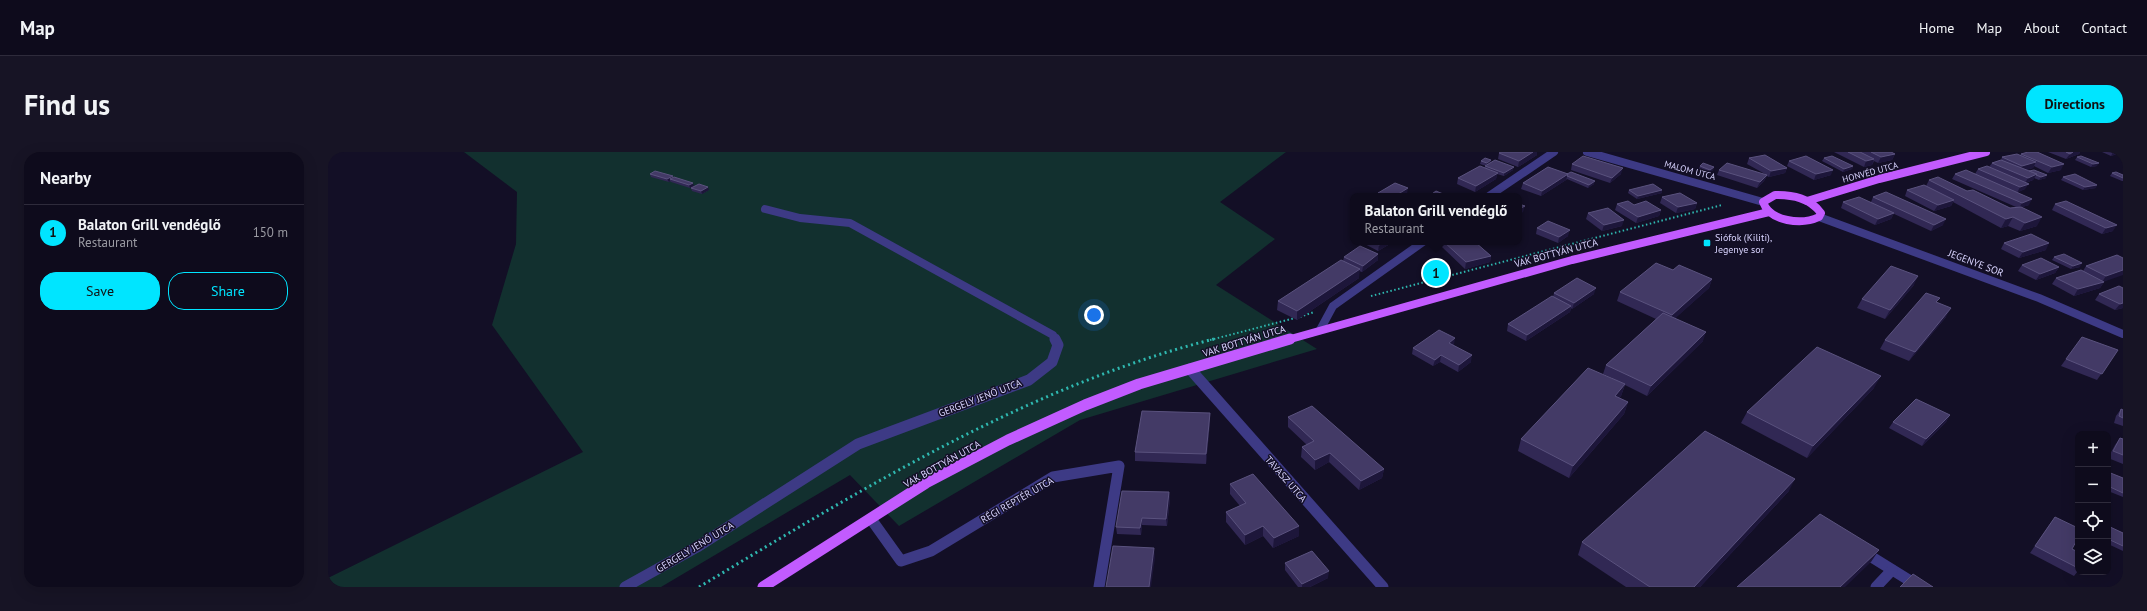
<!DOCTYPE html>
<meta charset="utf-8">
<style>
:root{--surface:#0e0b1c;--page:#171425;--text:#f1f3f6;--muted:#9b9ba3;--line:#2e2b3b;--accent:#00e5ff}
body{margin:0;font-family:"PT Sans",sans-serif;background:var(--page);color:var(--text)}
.controls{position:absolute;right:12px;bottom:12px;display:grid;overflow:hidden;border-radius:8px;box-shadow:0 4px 16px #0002}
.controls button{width:36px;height:36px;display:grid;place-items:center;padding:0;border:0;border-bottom:1px solid var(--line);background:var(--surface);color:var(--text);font:20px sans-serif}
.you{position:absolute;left:766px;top:163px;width:14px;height:14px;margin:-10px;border:3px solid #fff;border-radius:50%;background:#1a73e8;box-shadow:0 0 0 6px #1a73e833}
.badge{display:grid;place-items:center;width:26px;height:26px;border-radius:50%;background:var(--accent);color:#111;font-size:13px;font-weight:700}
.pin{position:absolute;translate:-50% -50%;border:2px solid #fff;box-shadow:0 1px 4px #0006}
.popup{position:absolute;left:1022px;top:41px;width:172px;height:52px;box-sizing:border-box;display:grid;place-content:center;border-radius:8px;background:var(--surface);filter:drop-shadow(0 1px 3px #0005);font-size:13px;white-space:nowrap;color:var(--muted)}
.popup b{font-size:15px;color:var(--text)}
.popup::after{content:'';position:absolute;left:50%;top:100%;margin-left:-8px;border:8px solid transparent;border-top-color:var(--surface)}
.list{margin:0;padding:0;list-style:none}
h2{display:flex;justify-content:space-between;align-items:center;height:52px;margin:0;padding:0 16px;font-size:17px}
h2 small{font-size:13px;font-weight:400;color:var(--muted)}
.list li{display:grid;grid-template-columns:26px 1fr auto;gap:12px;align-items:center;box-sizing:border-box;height:56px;padding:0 16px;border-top:1px solid var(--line)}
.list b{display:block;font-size:15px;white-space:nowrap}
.list p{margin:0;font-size:13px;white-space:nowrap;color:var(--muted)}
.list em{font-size:13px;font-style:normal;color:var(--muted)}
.actions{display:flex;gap:8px;padding:12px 16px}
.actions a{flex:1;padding:9px 0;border:1px solid var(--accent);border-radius:16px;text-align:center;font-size:14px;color:var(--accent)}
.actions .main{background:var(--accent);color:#111}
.icon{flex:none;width:22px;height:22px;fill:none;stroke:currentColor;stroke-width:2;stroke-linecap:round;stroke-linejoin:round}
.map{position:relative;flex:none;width:1795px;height:435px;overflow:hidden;border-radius:16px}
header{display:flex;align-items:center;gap:24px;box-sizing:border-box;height:56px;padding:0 20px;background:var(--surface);border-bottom:1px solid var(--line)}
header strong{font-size:19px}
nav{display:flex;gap:22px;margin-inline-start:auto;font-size:14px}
.intro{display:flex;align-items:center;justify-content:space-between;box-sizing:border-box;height:96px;padding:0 24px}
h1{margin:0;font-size:28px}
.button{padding:10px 18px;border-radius:16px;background:var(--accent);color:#111;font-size:14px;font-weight:700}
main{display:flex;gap:24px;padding:0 24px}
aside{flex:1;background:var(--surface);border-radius:16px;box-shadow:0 4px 16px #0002}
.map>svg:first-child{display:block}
.green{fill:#12302f}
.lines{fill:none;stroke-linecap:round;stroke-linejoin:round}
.path-far1{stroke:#2fb8b0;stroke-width:2;stroke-dasharray:1.5 2.5;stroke-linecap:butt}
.path{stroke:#2fb8b0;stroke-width:3;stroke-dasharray:2 3.5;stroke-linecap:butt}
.minor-far1{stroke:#3d3a85;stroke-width:8}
.minor{stroke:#3d3a85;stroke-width:11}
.major-far1{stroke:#c25bff;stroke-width:8}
.major{stroke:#c25bff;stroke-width:11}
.wall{fill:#312854}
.shaded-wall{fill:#1d163a}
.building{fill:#433a66;stroke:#5a527e}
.poi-dot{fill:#00e5ff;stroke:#130f26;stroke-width:1.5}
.labels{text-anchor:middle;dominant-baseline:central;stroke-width:3;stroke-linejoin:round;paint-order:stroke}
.far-street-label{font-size:9px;fill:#d9d4ff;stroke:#130f26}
.poi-label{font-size:10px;fill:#d9d4ff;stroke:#130f26;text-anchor:start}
.street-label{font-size:10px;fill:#d9d4ff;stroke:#130f26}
</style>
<header>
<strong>Map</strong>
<nav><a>Home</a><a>Map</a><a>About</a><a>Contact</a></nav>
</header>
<div class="intro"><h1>Find us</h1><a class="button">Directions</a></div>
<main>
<aside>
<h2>Nearby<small></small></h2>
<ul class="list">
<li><span class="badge">1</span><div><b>Balaton Grill vendéglő</b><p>Restaurant</p></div><em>150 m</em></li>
</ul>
<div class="actions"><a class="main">Save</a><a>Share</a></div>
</aside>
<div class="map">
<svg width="1795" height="435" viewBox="0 0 1795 435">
<rect width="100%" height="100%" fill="#130f26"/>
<polygon class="green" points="136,0 958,0 892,50 947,87 888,133 989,197 752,268 571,374 522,323 333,435 0,435 0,426 255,300 164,173 188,92 189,40"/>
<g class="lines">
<g class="path-far1">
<polyline points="1043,144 1394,53"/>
<polyline points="972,165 986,160"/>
<polyline points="882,188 967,166"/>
</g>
<path class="path" d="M371,435C534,337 700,234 886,187"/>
<g class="minor-far1">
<polyline points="1259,0 1435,50"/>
<polyline points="1161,44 1226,0"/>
<polyline points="437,57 472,66 522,71 725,183 727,188"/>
<polyline points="1491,65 1711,146 1795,182"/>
<polyline points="992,178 1005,154 1095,90"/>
</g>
<g class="minor">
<polyline points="862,217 1055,435"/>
<polyline points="543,367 573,409 603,399 725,325 791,314 771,435"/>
<polyline points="1534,399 1592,435"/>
<polyline points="297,435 369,395 530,292 701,228 724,210 730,193 727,187"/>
<polyline points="1548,435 1564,418"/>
</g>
<g class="major-far1">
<path d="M1447,43C1465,43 1482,46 1493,61L1491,65C1474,73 1442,70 1435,50Z"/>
<polyline points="1479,49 1551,27 1658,0"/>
<polyline points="959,188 1244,108 1441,60"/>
</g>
<polyline class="major" points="435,435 598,331 680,288 757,253 811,232 962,187"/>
</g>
<g class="wall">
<polygon points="1506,0 1563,0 1567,2 1564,8 1550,11 1546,9 1544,13 1536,15"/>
<polygon points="1720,0 1752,0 1751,2 1738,7"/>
<polygon points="1774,0 1793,0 1792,1 1783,4"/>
<polygon points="1171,1 1209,3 1190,15 1170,7"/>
<polygon points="1693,2 1733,18 1720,21 1706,14 1705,16 1698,18 1718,26 1711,28 1706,26 1705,28 1698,31 1697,37 1690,40 1701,53 1694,55 1709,74 1692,79 1680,74 1673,76 1625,50 1623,54 1606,59 1577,44 1579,38 1598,34 1601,28 1639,39 1682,56 1688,55 1624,27 1627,22 1647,22 1650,17 1661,15 1664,11 1673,8 1674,5 1692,3"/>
<polygon points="1749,5 1769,14 1763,15 1747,8"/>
<polygon points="1421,6 1459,16 1457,21 1441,25 1439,24 1436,29 1429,36 1389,23 1391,18 1437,22 1419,12"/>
<polygon points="1496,6 1525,14 1524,17 1515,20 1494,9"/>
<polygon points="1153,9 1163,10 1185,18 1176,24 1169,22 1168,27 1147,40 1129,32 1130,26 1156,16 1158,14 1152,12"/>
<polygon points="1461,9 1503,23 1486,28 1459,14"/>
<polygon points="1244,12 1293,22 1282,31 1243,18"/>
<polygon points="1372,14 1386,15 1385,18 1381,21 1371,17"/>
<polygon points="1220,15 1266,32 1260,36 1239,27 1238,28 1213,44 1193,37 1195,31"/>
<polygon points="1784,21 1795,23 1795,29 1794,29 1782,24"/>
<polygon points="322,22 345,24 345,26 366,34 362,36 343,30 342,29 341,30 323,25"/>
<polygon points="1735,25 1768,36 1755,38 1733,28"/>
<polygon points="363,36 381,38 374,42 364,39"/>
<polygon points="1301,38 1334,38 1334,41 1309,47 1300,41"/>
<polygon points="1050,41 1079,42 1076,44 1050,44"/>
<polygon points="1334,45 1369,51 1367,57 1348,61 1332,51"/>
<polygon points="1545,45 1615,73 1603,79 1564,61 1566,61 1563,67 1547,73 1513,56 1515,50 1543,50"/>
<polygon points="1289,52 1306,53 1333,58 1331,64 1308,71 1287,58"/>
<polygon points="1727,52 1785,79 1774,82 1724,58"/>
<polygon points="1260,61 1294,74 1274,79 1258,67"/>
<polygon points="1209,76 1240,84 1230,91 1208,82"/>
<polygon points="1033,90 1063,90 1062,92 1050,99"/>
<polygon points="1115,90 1147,90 1163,104 1162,110 1137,117 1114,95"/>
<polygon points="1676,91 1718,98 1691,106 1673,97"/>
<polygon points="1789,103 1776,130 1772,136 1746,144 1724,132 1728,126 1755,119 1758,114"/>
<polygon points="1016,105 1050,108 1034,120 1031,119 1031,126 969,168 949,158 950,149 1015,109"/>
<polygon points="1726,105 1752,115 1743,117 1724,108"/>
<polygon points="1694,113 1731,115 1727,121 1708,128 1690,119"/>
<polygon points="1345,118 1384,127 1381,136 1347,166 1375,189 1319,244 1297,233 1293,244 1291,246 1300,250 1296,262 1241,326 1190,299 1193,287 1284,226 1275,222 1278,213 1328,167 1289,149 1292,140"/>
<polygon points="1586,133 1557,167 1529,156 1534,147"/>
<polygon points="1795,136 1795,156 1787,158 1767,148 1771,142"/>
<polygon points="1226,141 1266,142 1244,157 1243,156 1242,160 1198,189 1179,179 1180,172 1225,145"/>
<polygon points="1609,151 1618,165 1581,209 1552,197 1557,188"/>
<polygon points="1125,193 1143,210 1130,220 1112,210 1105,214 1084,202 1085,196 1126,193"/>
<polygon points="1790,198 1769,228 1733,214 1738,207"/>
<polygon points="1546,236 1479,306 1413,271 1419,260"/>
<polygon points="1793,257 1795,258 1795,274 1786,271 1788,264"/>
<polygon points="882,261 882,270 878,312 807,309 807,300"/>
<polygon points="1622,263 1618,270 1594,294 1561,276 1565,270"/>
<polygon points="960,265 1056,317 1054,326 1031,338 1001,310 987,318 973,305 974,295 979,293 960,275"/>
<polygon points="1792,286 1795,287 1795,312 1780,306 1787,293"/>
<polygon points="1780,320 1795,326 1795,345 1780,339"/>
<polygon points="902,332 971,384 945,396 935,384 917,393 898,370 898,360 912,354 902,342"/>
<polygon points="1461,339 1372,435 1298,435 1250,403 1254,390"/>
<polygon points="841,340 842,347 839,374 814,373 813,383 789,382 788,375"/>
<polygon points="1727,365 1744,397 1750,400 1750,419 1746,424 1702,401"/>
<polygon points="1780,374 1795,381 1795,399 1780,392"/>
<polygon points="957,411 1000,426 982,435 970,435 957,418"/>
</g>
<g class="shaded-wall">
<polygon points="1205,0 1209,0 1209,3 1190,15 1191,9"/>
<polygon points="1745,0 1752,0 1751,2 1738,7 1742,2"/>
<polygon points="1785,0 1793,0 1792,1 1783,4"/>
<polygon points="1567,2 1564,8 1550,11 1553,5"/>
<polygon points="1546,7 1544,13 1536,15 1538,9"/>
<polygon points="1163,8 1163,11 1158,14 1159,11"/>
<polygon points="1708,10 1705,16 1691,20 1694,14"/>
<polygon points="1771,11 1769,14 1763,15 1765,12"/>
<polygon points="1736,12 1733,18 1720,21 1724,15"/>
<polygon points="1525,14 1524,17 1515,20 1516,17"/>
<polygon points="1186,15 1185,18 1176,24 1176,21"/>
<polygon points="1386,15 1385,18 1381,21 1382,18"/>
<polygon points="1295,16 1293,22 1282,31 1284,26"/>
<polygon points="1459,16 1457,21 1441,25 1443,19"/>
<polygon points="1505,18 1503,23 1486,28 1488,22"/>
<polygon points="1170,21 1168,27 1147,40 1148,34"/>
<polygon points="1240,22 1238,28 1213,44 1214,39"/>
<polygon points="1709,22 1705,28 1697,31 1700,26"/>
<polygon points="1439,23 1436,29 1429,36 1432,30"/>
<polygon points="1719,23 1718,26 1711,28 1713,25"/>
<polygon points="345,24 346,27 342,27 342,29 341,30 339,27"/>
<polygon points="1267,29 1266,32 1260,36 1261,33"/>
<polygon points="365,31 366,34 362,36 361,33"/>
<polygon points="1701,32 1697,37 1689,41 1692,35"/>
<polygon points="1769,33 1768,36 1755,38 1757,35"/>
<polygon points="380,35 381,38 374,42 373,39"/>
<polygon points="1080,36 1079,42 1076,44 1067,44"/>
<polygon points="1334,38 1334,41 1309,47 1310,44"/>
<polygon points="1704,47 1701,53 1691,56 1694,51"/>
<polygon points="1626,48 1623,54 1606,59 1610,53"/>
<polygon points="1369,51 1367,57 1348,61 1350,55"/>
<polygon points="1197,54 1195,60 1191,63 1192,57"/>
<polygon points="1333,58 1331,64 1308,71 1310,65"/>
<polygon points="1566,61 1563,67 1547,73 1550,67"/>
<polygon points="1685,65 1680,74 1673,76 1678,67"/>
<polygon points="1714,65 1709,74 1692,79 1697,71"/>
<polygon points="1618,67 1615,73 1603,79 1606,73"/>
<polygon points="1296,68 1294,74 1274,79 1276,73"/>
<polygon points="1789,73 1785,79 1774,82 1778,76"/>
<polygon points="1242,78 1240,84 1230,91 1231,85"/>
<polygon points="1056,90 1063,90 1062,92 1050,99 1051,93"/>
<polygon points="1721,91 1718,98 1691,106 1695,100"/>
<polygon points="1050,102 1050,108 1034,120 1035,114"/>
<polygon points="1163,104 1162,110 1137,117 1138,110"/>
<polygon points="1754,111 1752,115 1743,117 1745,114"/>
<polygon points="1731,115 1727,121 1708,128 1712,122"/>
<polygon points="1032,117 1031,126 969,168 969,159"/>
<polygon points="1795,118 1795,123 1775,130 1776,130 1772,136 1746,144 1750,137 1774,130 1778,124"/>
<polygon points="1590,124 1586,133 1557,167 1562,158"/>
<polygon points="1384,127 1381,136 1341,172 1344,163"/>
<polygon points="1268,136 1266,142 1244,157 1246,151"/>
<polygon points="1795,151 1795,156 1787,158 1792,152"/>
<polygon points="1243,154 1242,160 1198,189 1199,183"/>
<polygon points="1623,156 1618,165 1581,209 1587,200"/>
<polygon points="1378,180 1375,189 1319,244 1323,234"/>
<polygon points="1127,186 1126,193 1119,197 1121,191"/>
<polygon points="1113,203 1112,210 1105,214 1107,208"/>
<polygon points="1144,203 1143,210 1130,220 1131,213"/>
<polygon points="1553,224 1546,236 1479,306 1485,294"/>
<polygon points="1297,232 1293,244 1283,255 1287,244"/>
<polygon points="1300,250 1296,262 1241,326 1245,314"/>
<polygon points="882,261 882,270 878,312 878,302"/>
<polygon points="1622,263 1618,270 1594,294 1598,287"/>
<polygon points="1002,301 1001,310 987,318 987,308"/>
<polygon points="1056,317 1054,326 1031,338 1033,329"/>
<polygon points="1467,327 1461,339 1372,435 1366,435"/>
<polygon points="841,340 842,347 839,374 838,367"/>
<polygon points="814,366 814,373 813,383 812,376"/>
<polygon points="935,374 935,384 917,393 917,383"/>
<polygon points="971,374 971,384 945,396 946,386"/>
<polygon points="826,396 827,406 823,435 821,435"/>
<polygon points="1551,398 1543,410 1517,435 1512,435"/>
<polygon points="1001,419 1000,426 982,435 974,435 974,432"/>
</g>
<g class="building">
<polygon points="1173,0 1205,0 1191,9 1171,1"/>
<polygon points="1520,0 1532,0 1546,7 1538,9"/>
<polygon points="1543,0 1563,0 1567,2 1553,5"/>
<polygon points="1700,0 1709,0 1736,12 1724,15 1693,2"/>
<polygon points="1738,0 1745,0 1742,2"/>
<polygon points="1689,2 1708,10 1694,14 1674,5"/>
<polygon points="1437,3 1459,16 1443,19 1421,6"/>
<polygon points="1255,4 1295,16 1284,26 1244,12"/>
<polygon points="1478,4 1505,18 1488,22 1461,9"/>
<polygon points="1504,4 1525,14 1516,17 1496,6"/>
<polygon points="1753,4 1771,11 1765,12 1749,5"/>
<polygon points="1157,6 1163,8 1159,11 1153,9"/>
<polygon points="1167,8 1186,15 1176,21 1157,14"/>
<polygon points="1673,8 1709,22 1700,26 1664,11"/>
<polygon points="1375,11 1386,15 1382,18 1372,14"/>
<polygon points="1399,11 1439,23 1432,30 1391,18"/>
<polygon points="1152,14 1170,21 1148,34 1130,26"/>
<polygon points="1659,14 1701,32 1692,35 1650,17"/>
<polygon points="1220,15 1240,22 1214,39 1195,31"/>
<polygon points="1638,18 1704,47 1694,51 1627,22"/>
<polygon points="1706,18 1719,23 1713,25 1708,23 1709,22 1701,19"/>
<polygon points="327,19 345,24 339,27 322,22"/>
<polygon points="1243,20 1267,29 1261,33 1239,24 1240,22 1239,22"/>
<polygon points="1788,20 1795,23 1795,26 1784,21"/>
<polygon points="1747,22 1769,33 1757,35 1735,25"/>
<polygon points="346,25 365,31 361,33 342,27"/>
<polygon points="1610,25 1639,39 1645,38 1682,56 1693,55 1714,65 1697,71 1685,65 1678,67 1601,28"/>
<polygon points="1067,31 1080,36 1067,44 1057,44 1050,41"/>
<polygon points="371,32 380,35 373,39 363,36"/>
<polygon points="1325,32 1334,38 1310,44 1301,38"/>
<polygon points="1596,33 1626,48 1610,53 1579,38"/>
<polygon points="1108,39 1120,44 1101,44"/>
<polygon points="1558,40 1618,67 1606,73 1545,45"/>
<polygon points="1352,41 1369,51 1350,55 1334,45"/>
<polygon points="1531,45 1566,61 1550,67 1515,50"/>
<polygon points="1300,49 1306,53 1318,49 1333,58 1310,65 1289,52"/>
<polygon points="1738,49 1789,73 1778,76 1727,52"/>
<polygon points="1191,52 1197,54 1191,57"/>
<polygon points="1280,56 1296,68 1276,73 1260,61"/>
<polygon points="1220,69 1242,78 1231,85 1209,76"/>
<polygon points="1703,82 1721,91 1695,100 1676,91"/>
<polygon points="1046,90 1056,90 1051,93"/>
<polygon points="1116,90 1147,90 1163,104 1138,110"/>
<polygon points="1032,94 1050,102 1035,114 1016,105"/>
<polygon points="1736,102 1754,111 1745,114 1726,105"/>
<polygon points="1789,103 1795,106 1795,118 1778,124 1758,114"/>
<polygon points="1713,106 1731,115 1712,122 1694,113"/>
<polygon points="1013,108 1032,117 969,159 950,149"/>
<polygon points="1328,111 1345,118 1351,113 1384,127 1344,163 1292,140"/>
<polygon points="1563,114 1590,124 1562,158 1534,147"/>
<polygon points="1753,118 1776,130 1750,137 1728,126"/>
<polygon points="1249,126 1268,136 1246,151 1226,141"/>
<polygon points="1791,134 1795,136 1795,151 1792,152 1771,142"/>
<polygon points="1598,141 1612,146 1608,150 1623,156 1587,200 1557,188"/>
<polygon points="1224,144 1243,154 1199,183 1180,172"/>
<polygon points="1335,161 1378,180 1323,234 1278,213"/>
<polygon points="1111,178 1127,186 1121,191 1144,203 1131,213 1113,203 1107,208 1085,196"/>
<polygon points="1754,185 1790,198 1774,222 1738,207"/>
<polygon points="1489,195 1553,224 1485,294 1419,260"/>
<polygon points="1260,216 1297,232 1287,244 1300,250 1245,314 1193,287"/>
<polygon points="1588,247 1622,263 1598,287 1565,270"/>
<polygon points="984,254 1056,317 1033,329 1002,301 987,308 974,295 986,289 960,265"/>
<polygon points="1793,257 1795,258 1795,266 1791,264"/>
<polygon points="814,259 882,261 878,302 807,300"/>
<polygon points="1377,279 1467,327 1366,435 1322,435 1254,390"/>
<polygon points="1792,286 1795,287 1795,303 1785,299"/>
<polygon points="1780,320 1795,326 1795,341 1780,334"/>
<polygon points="925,322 971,374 946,386 935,374 917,383 898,360 918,351 902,332"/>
<polygon points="794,339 841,340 838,367 814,366 812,376 788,375"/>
<polygon points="1492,362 1551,398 1512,435 1409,435"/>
<polygon points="1727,365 1750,376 1750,386 1744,397 1750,400 1750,416 1707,394"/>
<polygon points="1780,374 1795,381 1795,394 1780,387"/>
<polygon points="785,394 826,396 821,435 778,435"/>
<polygon points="984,399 1001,419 974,432 957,411"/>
<polygon points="1585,422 1605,435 1572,435"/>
</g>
<rect class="poi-dot" x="1375" y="87" width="8" height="8" rx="2"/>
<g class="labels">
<g class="far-street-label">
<text transform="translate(1362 18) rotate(15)">MALOM UTCA</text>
<text transform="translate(1542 20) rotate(-15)">HONVÉD UTCA</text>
</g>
<g class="poi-label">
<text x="1387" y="85">Siófok (Kiliti),<tspan x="1387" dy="12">Jegenye sor</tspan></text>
</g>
<g class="street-label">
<text transform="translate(1228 101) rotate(-15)">VAK BOTTYÁN UTCA</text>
<text transform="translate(1648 111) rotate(21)">JEGENYE SOR</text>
<text transform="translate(916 189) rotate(-17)">VAK BOTTYÁN UTCA</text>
<text transform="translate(652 246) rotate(-21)">GERGELY JENŐ UTCA</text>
<text transform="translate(614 312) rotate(-29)">VAK BOTTYÁN UTCA</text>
<text transform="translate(958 327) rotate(49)">TAVASZ UTCA</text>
<text transform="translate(689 348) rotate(-30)">RÉGI REPTÉR UTCA</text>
<text transform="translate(367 395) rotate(-31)">GERGELY JENŐ UTCA</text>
</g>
</g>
</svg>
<div class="controls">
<button>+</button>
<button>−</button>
<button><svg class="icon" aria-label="locate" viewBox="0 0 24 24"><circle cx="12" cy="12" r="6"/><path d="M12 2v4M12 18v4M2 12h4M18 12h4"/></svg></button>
<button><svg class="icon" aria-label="layers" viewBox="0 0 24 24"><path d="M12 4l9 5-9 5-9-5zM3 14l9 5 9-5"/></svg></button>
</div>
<div class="you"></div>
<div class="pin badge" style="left:1108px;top:121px">1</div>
<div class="popup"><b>Balaton Grill vendéglő</b>Restaurant</div>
</div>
</main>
